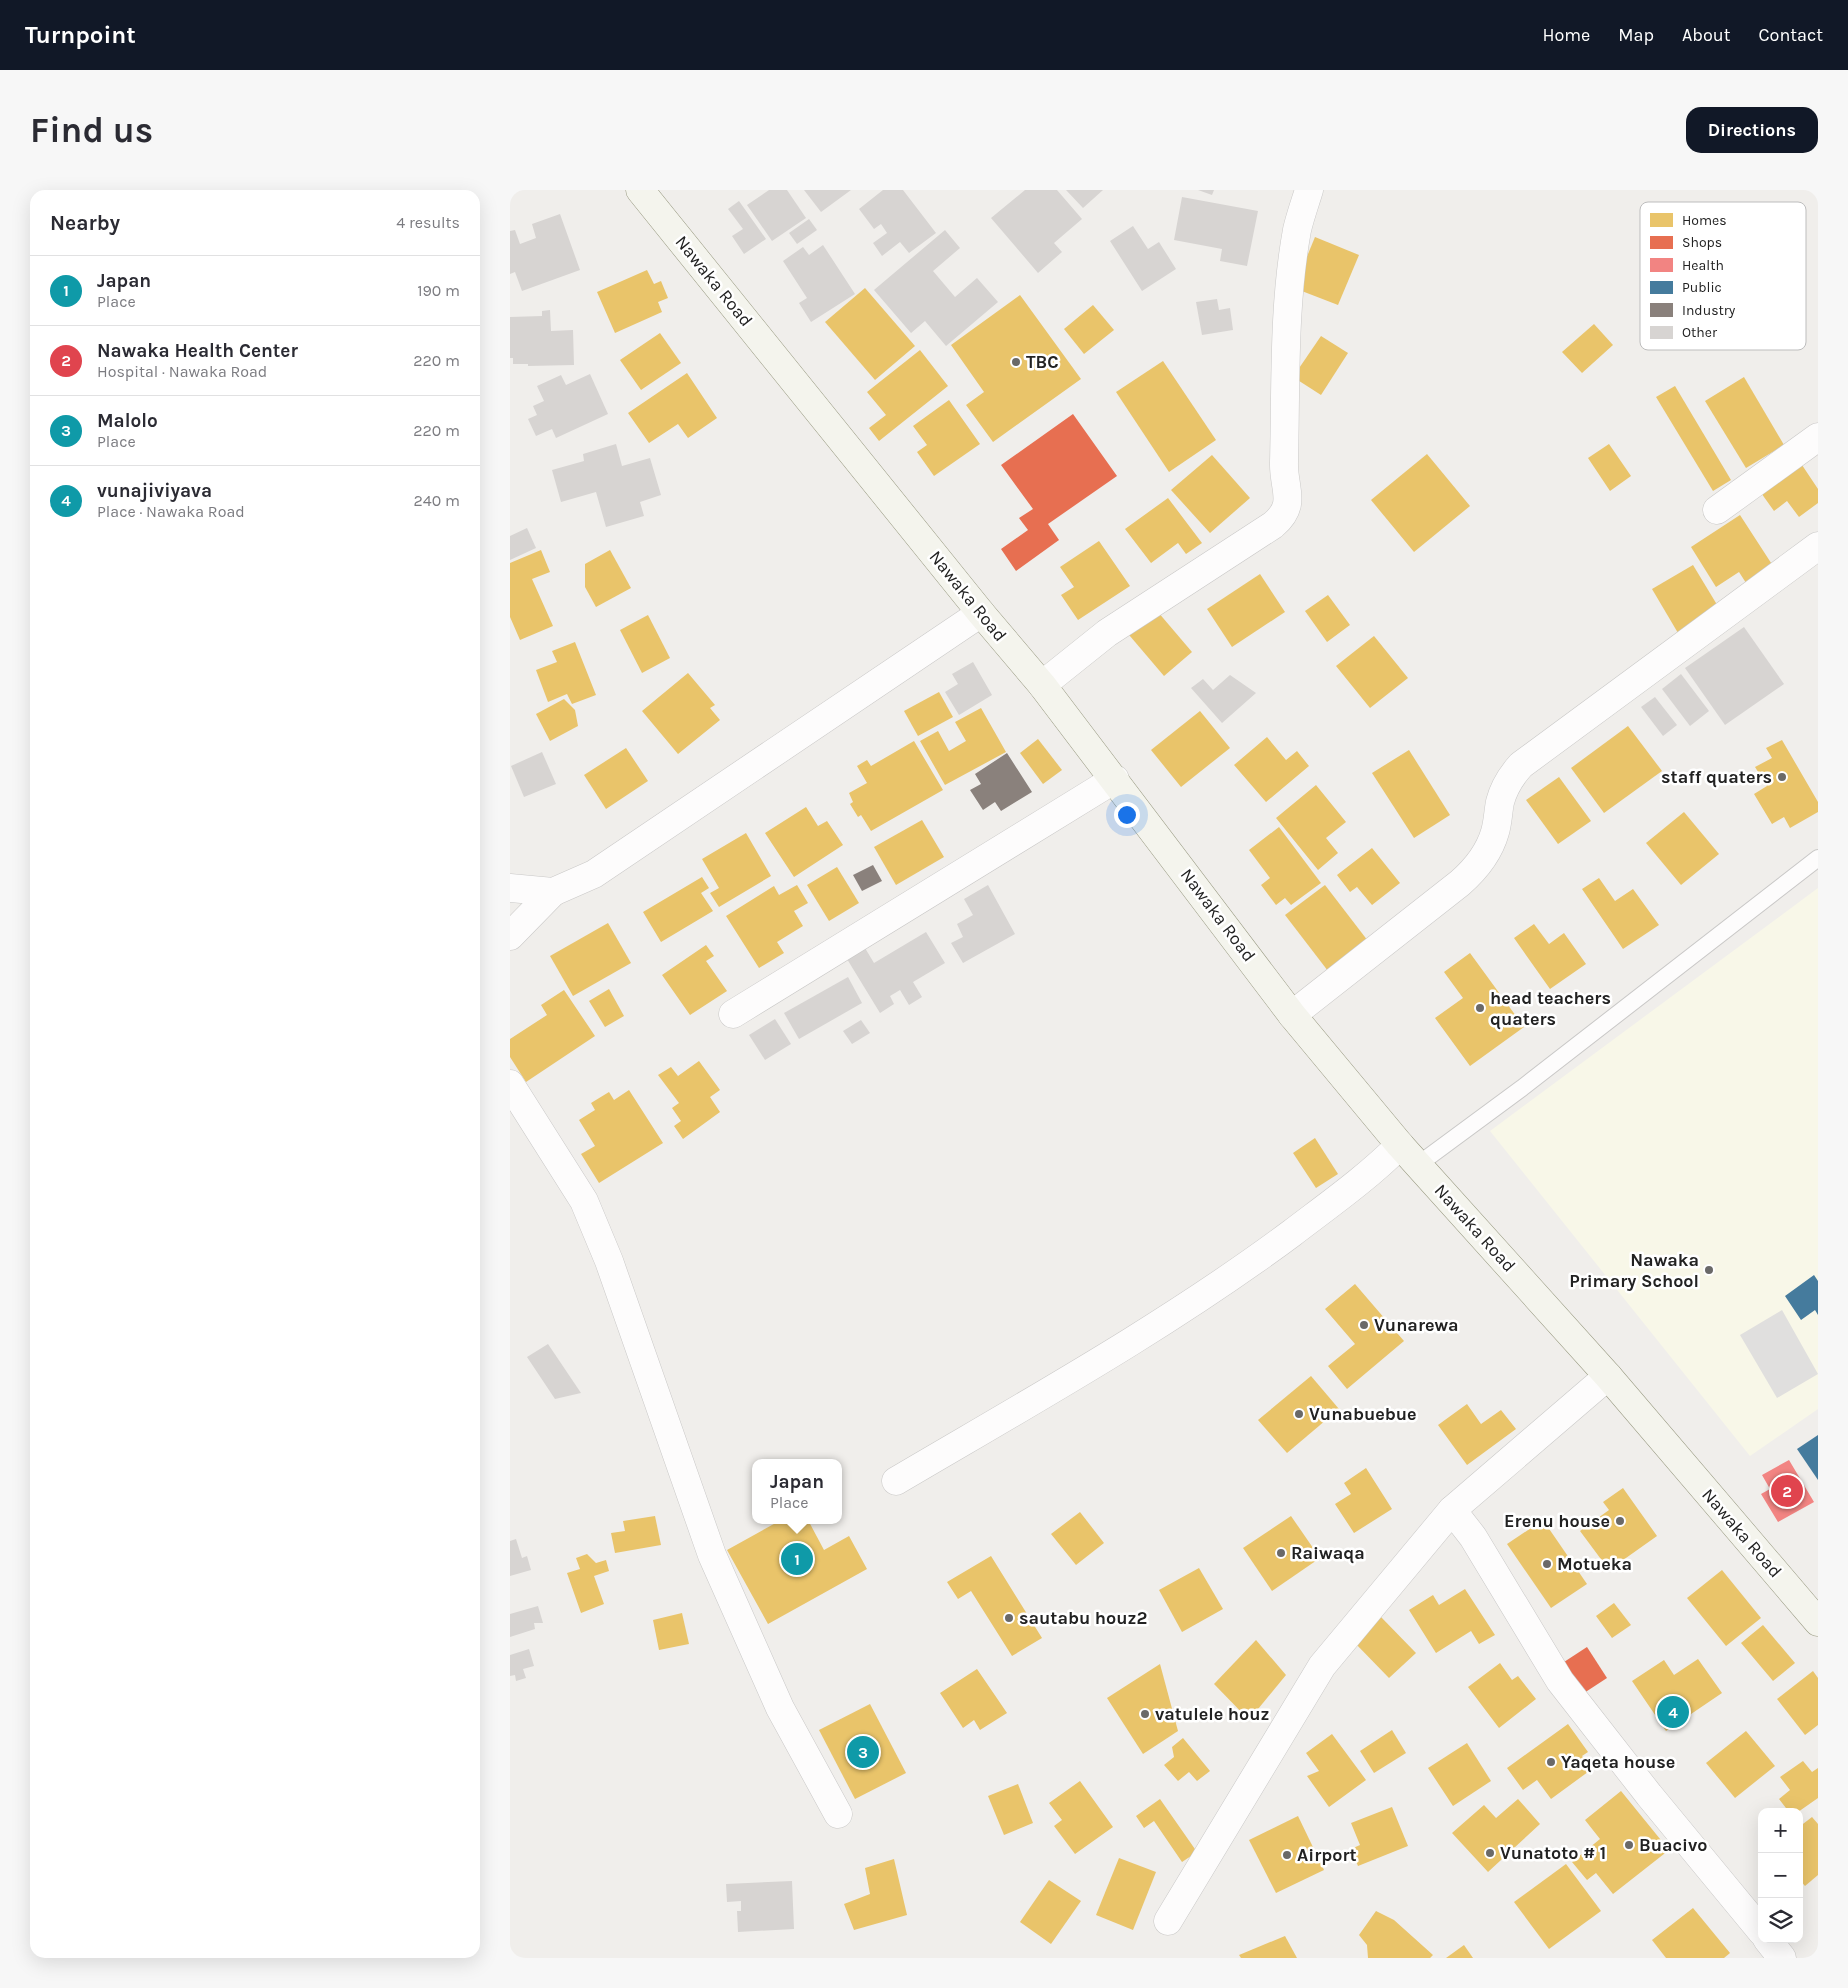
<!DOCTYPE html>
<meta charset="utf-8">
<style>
:root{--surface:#fff;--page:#f7f7f7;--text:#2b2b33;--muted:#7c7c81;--line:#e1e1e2;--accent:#111827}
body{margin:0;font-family:Karla,sans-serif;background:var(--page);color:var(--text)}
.controls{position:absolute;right:15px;bottom:15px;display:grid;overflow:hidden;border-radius:10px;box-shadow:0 5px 20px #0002}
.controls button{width:45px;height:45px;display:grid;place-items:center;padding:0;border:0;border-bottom:1px solid var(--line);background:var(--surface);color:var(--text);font:25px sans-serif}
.you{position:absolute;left:616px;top:624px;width:18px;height:18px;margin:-12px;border:4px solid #fff;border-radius:50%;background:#1a73e8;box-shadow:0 0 0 8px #1a73e833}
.badge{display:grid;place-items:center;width:32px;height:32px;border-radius:50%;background:var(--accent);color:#fff;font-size:16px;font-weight:700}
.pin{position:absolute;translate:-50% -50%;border:2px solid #fff;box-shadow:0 1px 5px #0006}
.popup{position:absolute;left:242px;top:1269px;width:90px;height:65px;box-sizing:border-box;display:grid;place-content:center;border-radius:10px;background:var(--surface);filter:drop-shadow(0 1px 4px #0005);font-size:16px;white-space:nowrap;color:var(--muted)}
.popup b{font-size:19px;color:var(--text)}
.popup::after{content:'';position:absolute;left:50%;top:100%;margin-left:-10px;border:10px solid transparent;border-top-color:var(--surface)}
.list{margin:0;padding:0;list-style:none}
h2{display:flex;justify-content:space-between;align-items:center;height:65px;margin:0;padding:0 20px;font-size:21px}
h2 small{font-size:16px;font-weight:400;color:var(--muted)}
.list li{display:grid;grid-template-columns:32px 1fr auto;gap:15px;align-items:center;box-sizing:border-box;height:70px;padding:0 20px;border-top:1px solid var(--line)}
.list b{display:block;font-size:19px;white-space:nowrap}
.list p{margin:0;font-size:16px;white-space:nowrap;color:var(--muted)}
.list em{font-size:16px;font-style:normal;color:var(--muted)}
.icon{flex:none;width:28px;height:28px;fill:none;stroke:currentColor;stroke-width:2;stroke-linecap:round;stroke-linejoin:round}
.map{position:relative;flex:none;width:1308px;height:1768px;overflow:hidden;border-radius:15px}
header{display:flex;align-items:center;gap:30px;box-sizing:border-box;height:70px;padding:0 25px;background:var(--accent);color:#fff}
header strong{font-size:24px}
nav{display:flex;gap:28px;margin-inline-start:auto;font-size:18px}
.intro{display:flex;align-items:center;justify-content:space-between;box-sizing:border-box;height:120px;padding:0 30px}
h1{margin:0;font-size:35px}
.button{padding:12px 22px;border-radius:15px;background:var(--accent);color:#fff;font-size:18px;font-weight:700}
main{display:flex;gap:30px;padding:0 30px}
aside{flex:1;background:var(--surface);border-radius:15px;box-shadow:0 5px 20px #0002}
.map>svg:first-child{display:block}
.education{fill:#f8f7e8}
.parking{fill:#e0dfde}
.homes{fill:#e9c46a}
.shops{fill:#e76f51}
.health{fill:#f28482}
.public{fill:#457b9d}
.industry{fill:#8a817c}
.building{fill:#d7d4d2}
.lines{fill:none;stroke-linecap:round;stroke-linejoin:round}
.lane-casing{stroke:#c9c8c7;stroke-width:18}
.street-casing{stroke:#c9c8c7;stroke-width:29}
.secondary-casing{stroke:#999a82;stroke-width:29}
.lane{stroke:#fdfcfc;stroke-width:16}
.street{stroke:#fdfcfc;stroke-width:28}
.secondary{stroke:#f4f4ed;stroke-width:28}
.poi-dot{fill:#6a6968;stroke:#fff;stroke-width:2}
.labels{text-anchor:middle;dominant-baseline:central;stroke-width:5;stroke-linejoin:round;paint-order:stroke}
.street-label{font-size:18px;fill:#222;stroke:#fff}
.poi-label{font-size:18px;font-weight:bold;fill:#222;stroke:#fff;text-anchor:start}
.key{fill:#fff;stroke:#bdbdbd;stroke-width:1}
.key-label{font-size:14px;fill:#222}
</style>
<header>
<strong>Turnpoint</strong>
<nav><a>Home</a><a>Map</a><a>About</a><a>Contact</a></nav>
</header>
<div class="intro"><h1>Find us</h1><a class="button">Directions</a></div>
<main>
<aside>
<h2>Nearby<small>4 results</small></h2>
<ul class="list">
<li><span class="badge" style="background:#0f9aa8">1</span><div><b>Japan</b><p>Place</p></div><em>190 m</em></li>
<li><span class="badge" style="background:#e0444e">2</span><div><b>Nawaka Health Center</b><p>Hospital · Nawaka Road</p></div><em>220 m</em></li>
<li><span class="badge" style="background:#0f9aa8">3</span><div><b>Malolo</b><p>Place</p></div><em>220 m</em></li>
<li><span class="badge" style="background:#0f9aa8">4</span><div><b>vunajiviyava</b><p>Place · Nawaka Road</p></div><em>240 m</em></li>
</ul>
</aside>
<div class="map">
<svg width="1308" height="1768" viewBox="0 0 1308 1768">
<rect width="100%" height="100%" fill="#f0eeeb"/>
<polygon class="education" points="1308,698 1308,1219 1240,1266 980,941"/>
<polygon class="parking" points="1272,1120 1308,1184 1267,1208 1230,1145"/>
<g class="homes">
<polygon points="805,47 849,65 828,115 784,98"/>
<polygon points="137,80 144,94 151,91 158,108 148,112 152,122 105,143 87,102"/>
<polygon points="355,98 405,156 365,190 315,132"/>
<polygon points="510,105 571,189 483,252 456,215 474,202 441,155"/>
<polygon points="583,115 604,140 574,164 554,139"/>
<polygon points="1084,134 1103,155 1072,183 1052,162"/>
<polygon points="150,143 171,173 131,200 110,170"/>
<polygon points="811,146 838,163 811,205 783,187"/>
<polygon points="410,160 438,196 369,251 359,238 376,225 357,202"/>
<polygon points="653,171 706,250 659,282 606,202"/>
<polygon points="177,183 207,228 178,248 168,234 139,253 118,223"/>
<polygon points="1234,187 1274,255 1236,278 1195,211"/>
<polygon points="1165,196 1221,290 1203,301 1146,207"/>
<polygon points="439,210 470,254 424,286 407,262 417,255 403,236"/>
<polygon points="1099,254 1121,286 1100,301 1078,268"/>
<polygon points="917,264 960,316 904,362 861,310"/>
<polygon points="702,265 740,308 700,343 661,300"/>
<polygon points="1290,272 1308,299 1308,313 1289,327 1277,311 1264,321 1249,300"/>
<polygon points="658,308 692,353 676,364 668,353 641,373 615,339"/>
<polygon points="1230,325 1265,379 1238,396 1229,382 1206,397 1181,357"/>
<polygon points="589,351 620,396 568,430 551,405 564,397 550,377"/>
<polygon points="31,360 40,382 22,389 43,436 10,450 0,427 0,373"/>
<polygon points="100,360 121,398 86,417 75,397 75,374"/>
<polygon points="1183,375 1209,418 1168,443 1142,399"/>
<polygon points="750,384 775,422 722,457 697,419"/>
<polygon points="818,405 840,435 817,452 795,421"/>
<polygon points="642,415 682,462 654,486 614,439"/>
<polygon points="138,425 160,468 132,483 110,440"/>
<polygon points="864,446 898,488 860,518 826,476"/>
<polygon points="65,452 86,505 62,514 57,504 38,512 26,480 47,472 42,461"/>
<polygon points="178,483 205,515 200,518 210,530 168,564 132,521"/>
<polygon points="429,502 443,527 408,546 394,521"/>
<polygon points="54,509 65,520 68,536 40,551 26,524"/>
<polygon points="471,518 496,562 435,595 410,551 428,541 439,561 456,551 445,532"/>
<polygon points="690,521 720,558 671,597 641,560"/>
<polygon points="1118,536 1152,581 1094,623 1061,578"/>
<polygon points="757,547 776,570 787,561 799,576 756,612 724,575"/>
<polygon points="528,549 552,580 533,594 510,563"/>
<polygon points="1272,550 1308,612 1308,622 1280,638 1274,627 1262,634 1244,604 1257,596 1245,577 1262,568 1256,558"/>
<polygon points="404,551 433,600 361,641 351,625 348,627 340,614 343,612 339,603 357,593 347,576 357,570 361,576"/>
<polygon points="116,558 138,591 96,619 74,585"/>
<polygon points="899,560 940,625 904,648 862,583"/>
<polygon points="1049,587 1081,631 1048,654 1016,610"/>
<polygon points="806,595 836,632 816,648 828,663 808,680 766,628"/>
<polygon points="296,617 308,636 317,631 333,655 284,687 255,643"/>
<polygon points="1174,622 1209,664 1171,695 1136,653"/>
<polygon points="412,630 434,667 386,695 364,657"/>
<polygon points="769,637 811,693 781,715 775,708 766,715 751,695 760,688 739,660"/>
<polygon points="236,643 261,686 209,717 200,703 209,698 192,669"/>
<polygon points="862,658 890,693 862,715 847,697 840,702 827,685"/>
<polygon points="327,677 349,713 319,731 297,695"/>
<polygon points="192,687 199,698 191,703 203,721 151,752 133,722"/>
<polygon points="1089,688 1105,711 1123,699 1149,735 1113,759 1072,699"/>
<polygon points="287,695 298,713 284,721 293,736 267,752 274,763 249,778 216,726 264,696 269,705"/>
<polygon points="815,695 858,751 818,781 775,725"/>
<polygon points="98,733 121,773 63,806 40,766"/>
<polygon points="1024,734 1039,754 1054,743 1076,774 1040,799 1004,748"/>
<polygon points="196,755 204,766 196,771 217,801 180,825 152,785"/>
<polygon points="960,763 1014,837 960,876 925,828 953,808 934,782"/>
<polygon points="99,799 114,826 95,837 79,811"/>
<polygon points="54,800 85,846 16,892 0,867 0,849 37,825 31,815"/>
<polygon points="189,871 210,900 200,907 210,922 173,949 164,936 171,931 162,918 169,913 148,885 161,877 168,886"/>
<polygon points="119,900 153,953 89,993 71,964 85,956 69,930 85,920 81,913 99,902 104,910"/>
<polygon points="805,948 828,984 806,998 783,963"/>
<polygon points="845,1094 894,1151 837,1199 818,1176 845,1154 815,1119"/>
<polygon points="801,1186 829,1219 777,1263 748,1230"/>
<polygon points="957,1214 971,1234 991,1220 1006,1239 957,1275 928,1235"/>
<polygon points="856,1278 882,1319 844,1343 825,1314 841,1304 834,1293"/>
<polygon points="1113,1298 1147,1346 1099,1380 1070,1341 1099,1320 1093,1312"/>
<polygon points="570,1322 594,1353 566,1375 541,1344"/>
<polygon points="145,1326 151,1355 105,1363 101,1343 115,1341 113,1331"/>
<polygon points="781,1326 810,1368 762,1401 733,1358"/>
<polygon points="271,1330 298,1330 314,1360 339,1346 357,1379 258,1434 217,1360"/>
<polygon points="1033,1330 1077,1394 1041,1418 997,1354"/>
<polygon points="77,1364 86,1373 96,1370 99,1381 84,1386 94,1414 71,1423 57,1383 70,1379 66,1368"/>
<polygon points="481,1366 532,1448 502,1466 461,1401 448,1409 437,1392"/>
<polygon points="689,1378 713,1419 672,1442 649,1400"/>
<polygon points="1212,1380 1251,1428 1216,1456 1177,1408"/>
<polygon points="955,1399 985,1445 969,1454 961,1441 926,1463 899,1420 923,1405 929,1415"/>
<polygon points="1104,1413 1121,1435 1102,1448 1086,1426"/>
<polygon points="172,1423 179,1454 149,1460 143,1430"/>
<polygon points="870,1426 906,1463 879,1488 844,1452"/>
<polygon points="1253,1435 1285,1473 1263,1491 1231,1453"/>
<polygon points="746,1450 776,1485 739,1530 704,1494"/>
<polygon points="1188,1469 1212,1503 1156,1541 1122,1491 1154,1470 1164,1485"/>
<polygon points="990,1473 1002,1490 1008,1486 1026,1509 989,1538 958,1497"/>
<polygon points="650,1474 668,1541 633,1564 597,1508"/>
<polygon points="467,1479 497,1523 470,1540 464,1530 453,1538 430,1503"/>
<polygon points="1303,1481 1308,1488 1308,1535 1295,1545 1267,1509"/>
<polygon points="360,1514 396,1583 345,1609 309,1540"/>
<polygon points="1058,1534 1078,1562 1072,1566 1082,1579 1041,1609 1027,1590 1013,1600 997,1578"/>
<polygon points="882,1540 896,1563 864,1583 850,1561"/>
<polygon points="1236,1541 1265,1576 1225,1608 1196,1573"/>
<polygon points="822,1544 856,1590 819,1617 797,1586 809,1581 796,1563"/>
<polygon points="673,1548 700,1581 687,1591 679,1582 668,1591 654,1575 664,1567 662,1557"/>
<polygon points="957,1553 981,1591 943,1616 918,1578"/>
<polygon points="1293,1571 1302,1582 1308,1578 1308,1608 1288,1622 1279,1622 1269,1609 1280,1600 1270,1587"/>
<polygon points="570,1591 603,1637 565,1664 544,1636 552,1630 539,1613"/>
<polygon points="508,1594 523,1633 494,1645 478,1606"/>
<polygon points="1111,1601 1159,1660 1103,1704 1086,1683 1077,1690 1062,1672 1090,1649 1075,1630"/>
<polygon points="650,1609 687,1662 672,1672 644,1631 634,1638 626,1626"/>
<polygon points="1008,1609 1030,1634 978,1682 942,1643 974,1615 986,1628"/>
<polygon points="882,1617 898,1656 848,1676 841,1659 850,1655 841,1633"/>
<polygon points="788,1626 814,1680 766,1703 739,1650"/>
<polygon points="1302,1627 1308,1634 1308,1685 1295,1696 1289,1689 1289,1637"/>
<polygon points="609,1668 646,1682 623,1740 586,1725"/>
<polygon points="384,1669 397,1725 344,1740 334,1714 360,1704 355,1678"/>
<polygon points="1056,1674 1091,1721 1039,1759 1004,1712"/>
<polygon points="539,1690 571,1711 541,1754 510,1732"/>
<polygon points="1183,1718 1220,1763 1214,1768 1156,1768 1142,1750"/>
<polygon points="866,1721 884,1730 923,1765 920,1768 858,1768 857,1755 849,1745"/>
<polygon points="775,1746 787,1768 731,1768 729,1765"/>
<polygon points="954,1755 963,1768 936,1768"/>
</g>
<g class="shops">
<polygon points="563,224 607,286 538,334 549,350 506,381 491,359 518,340 509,328 523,319 491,275"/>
<polygon points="1077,1457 1097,1488 1074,1503 1054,1472"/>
</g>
<polygon class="health" points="1279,1270 1304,1312 1268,1332 1251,1304 1260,1299 1252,1285"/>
<g class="public">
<polygon points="1304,1085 1308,1091 1308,1125 1305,1120 1291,1130 1275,1106"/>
<polygon points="1308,1245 1308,1290 1287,1259"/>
</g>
<g class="industry">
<polygon points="497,563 522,602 491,621 485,612 473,620 460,600 471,594 465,584"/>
<polygon points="363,675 372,691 352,701 343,685"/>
</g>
<g class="building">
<polygon points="259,0 277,0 296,28 262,51 237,15"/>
<polygon points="294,0 341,0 311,22"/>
<polygon points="373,0 393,0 426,43 399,63 390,52 372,66 363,53 377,43 371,34 364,39 349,19"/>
<polygon points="515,0 547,0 572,29 544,53 552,62 528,83 481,28"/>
<polygon points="556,0 593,0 573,18"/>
<polygon points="688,0 704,0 702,5"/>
<polygon points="672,7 748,21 737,76 710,71 712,59 664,50"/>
<polygon points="229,11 256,49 234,64 222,46 233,39 218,19"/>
<polygon points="50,24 70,80 12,101 5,82 0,84 0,41 5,40 10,54 26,48 22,34"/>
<polygon points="299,29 307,40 287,54 279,43"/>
<polygon points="623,36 638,59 649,52 666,79 632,101 600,51"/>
<polygon points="435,40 450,58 423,81 445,107 467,88 488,112 436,156 415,131 401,143 364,100"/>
<polygon points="313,55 345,104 301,132 289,113 297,108 273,71 293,57 299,65"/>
<polygon points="707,109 709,120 720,118 723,140 692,145 686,112"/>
<polygon points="40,120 41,141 63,140 64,175 18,176 18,174 3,174 3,168 0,168 0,127 32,126 32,121"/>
<polygon points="80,184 98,224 46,248 42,239 26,246 18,229 27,225 23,216 34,211 27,196 51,185 56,195"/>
<polygon points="106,254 112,276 140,268 151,305 130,312 134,326 96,337 86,302 51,312 42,280 74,271 73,264"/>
<polygon points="17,338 26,358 0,370 0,346"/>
<polygon points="1234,437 1274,494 1215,535 1175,478"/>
<polygon points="463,472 482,505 449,525 435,502 448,494 442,484"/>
<polygon points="1171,484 1199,521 1180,536 1152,499"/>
<polygon points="720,485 746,503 712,533 681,498 693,489 703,500"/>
<polygon points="1145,507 1167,535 1153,546 1131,517"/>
<polygon points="32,562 46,594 14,607 1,576"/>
<polygon points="478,695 505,744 453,773 441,753 453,747 447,734 463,725 454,709"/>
<polygon points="416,742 435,773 403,792 412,807 399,815 390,800 380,806 384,814 370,823 337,769 355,758 364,773"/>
<polygon points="338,787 352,813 289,849 274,823"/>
<polygon points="265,829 281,854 255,870 239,845"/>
<polygon points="351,830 360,843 342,854 333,841"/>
<polygon points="38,1154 71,1203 45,1209 17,1167"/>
<polygon points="6,1349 12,1368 17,1366 21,1380 0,1386 0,1351"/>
<polygon points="28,1416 33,1433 24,1433 25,1439 0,1447 0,1424"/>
<polygon points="19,1459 24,1476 13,1479 16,1488 6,1491 5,1485 0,1486 0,1465"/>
<polygon points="282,1691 284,1739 228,1742 227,1721 231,1721 231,1711 217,1712 216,1694"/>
</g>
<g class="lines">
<defs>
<polyline id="lane" points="909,974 1012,898 1308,668"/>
<g id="street">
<polyline points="1207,320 1308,247"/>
<path d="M532,495L597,443L763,335C788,314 773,299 774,272C776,195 773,117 787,40C790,27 795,13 799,0"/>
<polyline points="0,698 43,702 84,684 471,423"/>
<polyline points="0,746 43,702"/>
<polyline points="223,824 605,589"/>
<path d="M782,825L950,693C966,679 979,663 985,642C988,632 988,622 990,612C994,597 1001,586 1011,575L1308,356"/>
<polyline points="0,894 74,1011 99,1071 202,1365 270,1518 328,1624"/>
<path d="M386,1291C520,1212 657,1136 782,1043C820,1014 857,988 890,955"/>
<polyline points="942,1320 963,1347 1050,1491 1139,1605 1252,1742"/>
<polyline points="658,1731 812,1476 942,1320 1098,1186"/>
<polyline points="1257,1749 1272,1768"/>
</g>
<polyline id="secondary" points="130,0 471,423 532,495 782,825 890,955 1098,1186 1308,1432"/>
</defs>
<use href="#lane" class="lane-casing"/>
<use href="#street" class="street-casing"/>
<use href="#secondary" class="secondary-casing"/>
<use href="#lane" class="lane"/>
<use href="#street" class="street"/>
<use href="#secondary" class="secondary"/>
</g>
<g class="poi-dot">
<circle cx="506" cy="172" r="5"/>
<circle cx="1272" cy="587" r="5"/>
<circle cx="970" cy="818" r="5"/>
<circle cx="1199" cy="1080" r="5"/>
<circle cx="854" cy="1135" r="5"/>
<circle cx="789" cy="1224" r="5"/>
<circle cx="1110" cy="1331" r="5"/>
<circle cx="771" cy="1363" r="5"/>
<circle cx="1037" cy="1374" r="5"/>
<circle cx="499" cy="1428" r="5"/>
<circle cx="635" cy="1524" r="5"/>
<circle cx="1041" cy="1572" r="5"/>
<circle cx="1119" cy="1655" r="5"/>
<circle cx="980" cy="1663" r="5"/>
<circle cx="777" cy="1665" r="5"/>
</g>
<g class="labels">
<g class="street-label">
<text transform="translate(204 91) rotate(51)">Nawaka Road</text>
<text transform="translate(458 406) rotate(51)">Nawaka Road</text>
<text transform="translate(708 725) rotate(53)">Nawaka Road</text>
<text transform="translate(965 1038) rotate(48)">Nawaka Road</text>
<text transform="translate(1232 1343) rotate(49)">Nawaka Road</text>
</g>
<g class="poi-label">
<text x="516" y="172">TBC</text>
<text x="1262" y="587" text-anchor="end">staff quaters</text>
<text x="980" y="808">head teachers<tspan x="980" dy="21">quaters</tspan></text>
<text x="1189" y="1070" text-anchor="end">Nawaka<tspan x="1189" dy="21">Primary School</tspan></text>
<text x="864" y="1135">Vunarewa</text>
<text x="799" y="1224">Vunabuebue</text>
<text x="1100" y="1331" text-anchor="end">Erenu house</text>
<text x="781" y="1363">Raiwaqa</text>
<text x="1047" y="1374">Motueka</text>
<text x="509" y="1428">sautabu houz2</text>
<text x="645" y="1524">vatulele houz</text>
<text x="1051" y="1572">Yaqeta house</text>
<text x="1129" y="1655">Buacivo</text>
<text x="990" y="1663">Vunatoto # 1</text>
<text x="787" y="1665">Airport</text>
</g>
</g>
<rect x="1130" y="12" width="166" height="148" rx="8" class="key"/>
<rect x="1140" y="23" width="23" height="14" fill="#e9c46a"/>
<rect x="1140" y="46" width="23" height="13" fill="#e76f51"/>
<rect x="1140" y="68" width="23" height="14" fill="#f28482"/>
<rect x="1140" y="91" width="23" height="13" fill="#457b9d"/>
<rect x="1140" y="113" width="23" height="14" fill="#8a817c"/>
<rect x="1140" y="136" width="23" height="13" fill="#d7d4d2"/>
<g class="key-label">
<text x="1172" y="35">Homes</text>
<text x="1172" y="57">Shops</text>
<text x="1172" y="80">Health</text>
<text x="1172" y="102">Public</text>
<text x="1172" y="125">Industry</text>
<text x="1172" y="147">Other</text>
</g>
</svg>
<div class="controls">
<button>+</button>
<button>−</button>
<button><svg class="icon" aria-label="layers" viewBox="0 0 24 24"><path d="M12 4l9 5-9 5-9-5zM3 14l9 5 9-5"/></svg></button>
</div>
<div class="you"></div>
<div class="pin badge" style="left:287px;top:1369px;background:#0f9aa8">1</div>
<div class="popup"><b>Japan</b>Place</div>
<div class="pin badge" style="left:1277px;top:1301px;background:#e0444e">2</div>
<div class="pin badge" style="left:353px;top:1562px;background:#0f9aa8">3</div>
<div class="pin badge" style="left:1163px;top:1522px;background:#0f9aa8">4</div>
</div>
</main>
